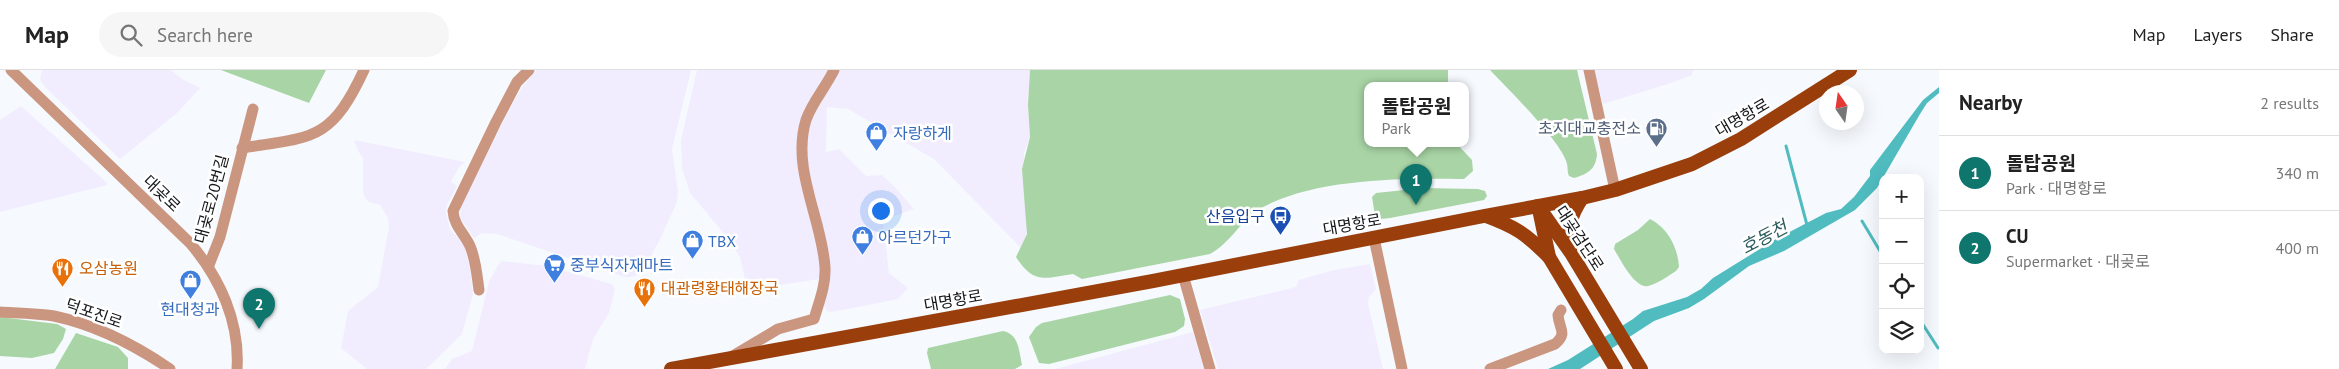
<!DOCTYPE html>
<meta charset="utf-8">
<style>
:root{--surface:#fff;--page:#f6f6f6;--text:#222;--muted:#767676;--line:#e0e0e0;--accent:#0f766e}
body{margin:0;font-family:"PT Sans","Noto Sans KR",sans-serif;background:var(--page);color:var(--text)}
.controls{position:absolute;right:15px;bottom:15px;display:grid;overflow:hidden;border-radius:10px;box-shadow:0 5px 20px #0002}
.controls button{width:45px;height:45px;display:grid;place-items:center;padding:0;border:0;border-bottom:1px solid var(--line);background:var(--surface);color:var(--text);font:25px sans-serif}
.compass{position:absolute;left:1819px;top:15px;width:45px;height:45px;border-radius:50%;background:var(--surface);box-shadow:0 5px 20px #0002;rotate:347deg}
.you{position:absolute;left:880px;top:140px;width:18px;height:18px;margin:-12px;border:4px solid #fff;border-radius:50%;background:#1a73e8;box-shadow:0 0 0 8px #1a73e833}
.badge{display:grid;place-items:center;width:32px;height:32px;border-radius:50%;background:var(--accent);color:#fff;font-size:16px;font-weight:700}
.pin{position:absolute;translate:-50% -41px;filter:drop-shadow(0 1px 2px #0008)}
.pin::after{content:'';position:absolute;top:26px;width:18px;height:15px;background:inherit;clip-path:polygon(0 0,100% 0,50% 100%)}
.popup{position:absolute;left:1364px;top:12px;width:105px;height:65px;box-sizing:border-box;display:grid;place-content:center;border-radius:10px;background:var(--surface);filter:drop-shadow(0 1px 4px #0005);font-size:16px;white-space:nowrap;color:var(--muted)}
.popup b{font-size:19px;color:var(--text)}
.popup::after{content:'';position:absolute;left:50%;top:100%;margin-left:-10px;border:10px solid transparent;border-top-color:var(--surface)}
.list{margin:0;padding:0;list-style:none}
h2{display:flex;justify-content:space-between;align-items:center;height:65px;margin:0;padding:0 20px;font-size:21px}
h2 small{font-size:16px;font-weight:400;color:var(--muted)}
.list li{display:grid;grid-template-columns:32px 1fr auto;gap:15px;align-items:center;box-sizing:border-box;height:75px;padding:0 20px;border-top:1px solid var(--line)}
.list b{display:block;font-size:19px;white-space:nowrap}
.list p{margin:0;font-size:16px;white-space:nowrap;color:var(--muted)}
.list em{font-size:16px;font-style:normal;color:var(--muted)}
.icon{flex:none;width:28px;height:28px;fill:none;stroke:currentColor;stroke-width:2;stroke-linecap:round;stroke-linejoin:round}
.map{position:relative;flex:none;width:1939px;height:299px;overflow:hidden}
header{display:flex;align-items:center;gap:30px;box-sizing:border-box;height:70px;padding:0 25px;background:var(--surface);border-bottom:1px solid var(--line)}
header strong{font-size:24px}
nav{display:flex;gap:28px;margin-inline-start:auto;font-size:18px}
.search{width:350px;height:45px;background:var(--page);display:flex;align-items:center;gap:12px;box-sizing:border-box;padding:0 18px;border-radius:28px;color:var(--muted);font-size:19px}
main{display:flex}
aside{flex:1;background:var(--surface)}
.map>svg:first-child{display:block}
.commercial{fill:#f2ecfe}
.industrial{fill:#f1edfe}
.green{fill:#a9d5a6}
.water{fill:#50bcc0}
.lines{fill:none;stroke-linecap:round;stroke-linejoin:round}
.stream{stroke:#50bcc0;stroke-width:3}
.minor{stroke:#cb9680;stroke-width:11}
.major{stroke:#9a3f0c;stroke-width:14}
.labels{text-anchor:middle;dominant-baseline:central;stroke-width:5;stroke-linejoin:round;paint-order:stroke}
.street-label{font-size:16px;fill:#141619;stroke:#fff}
.service-label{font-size:16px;fill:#4e5e75;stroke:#fff;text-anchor:end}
.shop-label{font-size:16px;fill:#366cbe;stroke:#fff;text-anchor:start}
.transit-label{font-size:16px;fill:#164399;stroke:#fff;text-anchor:end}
.food-label{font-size:16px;fill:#c56008;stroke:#fff;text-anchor:start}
.water-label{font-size:18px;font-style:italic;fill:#2d5c5d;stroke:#fff}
</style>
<header>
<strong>Map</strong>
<div class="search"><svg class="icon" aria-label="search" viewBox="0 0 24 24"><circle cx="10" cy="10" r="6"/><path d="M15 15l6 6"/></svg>Search here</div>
<nav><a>Map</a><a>Layers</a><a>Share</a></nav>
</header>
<main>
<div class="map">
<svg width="1939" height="299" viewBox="0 0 1939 299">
<rect width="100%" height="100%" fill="#f6fafe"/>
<polygon class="commercial" points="502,191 547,196 612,214 615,220 609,243 593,269 585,299 445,299 452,289 472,281 489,212 498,195"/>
<g class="industrial">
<polygon points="42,0 171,0 182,9 200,18 177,43 120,89 47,19 40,10"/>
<polygon points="537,0 691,0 672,79 678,121 677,132 659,171 642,202 633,207 625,207 497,164 482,163 474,168 460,148 461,134 508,42 522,17"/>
<polygon points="697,0 1030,0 1028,35 1030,67 1024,83 1027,158 1025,171 1021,178 934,89 848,39 827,37 826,82 839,79 866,106 882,105 895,117 914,139 883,150 889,203 908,218 898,229 832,242 827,241 824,236 830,210 819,209 773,216 757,216 750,214 745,209 740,187 726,166 690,123 682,98 681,70"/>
<polygon points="1594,0 1693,0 1692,5 1671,13 1603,34"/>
<polygon points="21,36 107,113 107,115 0,142 0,50"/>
<polygon points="354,70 465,92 459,97 451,112 457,116 447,135 446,142 450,159 464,174 470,198 473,224 462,264 426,299 367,299 341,278 348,241 378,217 389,157 388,148 380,135 369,132 365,128 363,122 363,88 358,81"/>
<polygon points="1370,194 1376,219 1369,227 1368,233 1383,299 1218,299 1200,240 1296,217 1299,210 1334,200"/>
<polygon points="1193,262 1204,299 1055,299"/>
</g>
<g class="green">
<polygon points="221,0 326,0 309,33"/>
<path d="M1030,0H1448V16H1367V74H1457L1472,90L1473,101L1464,109C1404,108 1311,108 1258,140C1240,152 1230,173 1210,184L1082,209L1073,204C1045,208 1034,215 1016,187L1027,164L1022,99L1030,67L1028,35Z"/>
<path d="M1490,0H1577L1597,84C1596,99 1588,104 1574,108L1569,106C1567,101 1568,98 1567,94C1562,72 1507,18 1490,0Z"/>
<polygon points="1423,118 1478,119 1485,121 1487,126 1484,130 1390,148 1381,149 1375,146 1372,127 1376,123"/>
<path d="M1650,149C1668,158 1678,178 1679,197L1676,201C1668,206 1657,214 1648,216C1635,219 1620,189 1614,179L1615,174L1638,160Z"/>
<polygon points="1170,225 1180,229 1185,249 1184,256 1175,262 1049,294 1039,293 1029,267 1036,257 1042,253"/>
<polygon points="0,247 57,254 66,259 63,269 54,283 32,288 0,286"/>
<path d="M1003,261C1019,264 1019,281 1022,295L1015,299H931L927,283L928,278Z"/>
<polygon points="76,263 118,277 128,288 128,299 55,299"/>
</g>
<polygon class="water" points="1939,17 1939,23 1927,33 1920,44 1877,118 1855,140 1784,181 1749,196 1704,229 1689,238 1654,251 1580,299 1548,299 1568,290 1633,249 1643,241 1687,227 1701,219 1713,208 1776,169 1826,143 1841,139 1854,127 1870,106 1870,100 1923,30"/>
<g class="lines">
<g class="stream">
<polyline points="1786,76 1807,155"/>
<polyline points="1862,151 1883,186"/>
<polyline points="1920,250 1938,278"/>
</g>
<g class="minor">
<path d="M11,0L190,173C220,208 240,252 237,299"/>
<polyline points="1589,0 1615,120"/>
<path d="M242,78C313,67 331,71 364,0"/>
<polyline points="1374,168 1402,299"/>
<polyline points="209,195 220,167 253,39"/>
<polyline points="1183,205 1210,299"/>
<path d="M479,220C477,206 476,190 470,176C464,163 454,156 453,141L496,52L517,12L529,0"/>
<path d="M0,242C18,243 37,243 54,246C96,255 135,275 170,299"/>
<path d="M731,287L778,259L814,249C819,232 826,215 825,197C822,149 791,99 806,50C812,32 826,17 834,0"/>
<path d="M1490,299L1555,274C1568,263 1559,259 1558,245L1561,240"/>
</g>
<g class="major">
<polyline points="1538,136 1571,183 1641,299"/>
<polyline points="1540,144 1549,187 1616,299"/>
<path d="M1486,146C1516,157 1526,164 1549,187"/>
<path d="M1570,180C1567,159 1570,146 1582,128"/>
<polyline points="671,299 1153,211 1484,146 1582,128 1615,120 1692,94 1741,69 1850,0"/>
</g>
</g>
<defs>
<symbol id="fuel-pin" viewBox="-11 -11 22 30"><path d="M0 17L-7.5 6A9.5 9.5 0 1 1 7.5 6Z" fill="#5c6f8a" stroke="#fff"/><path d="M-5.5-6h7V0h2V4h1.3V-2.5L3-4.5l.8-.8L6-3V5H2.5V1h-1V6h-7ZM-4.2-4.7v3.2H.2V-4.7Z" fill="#fff"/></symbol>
<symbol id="shop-pin" viewBox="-11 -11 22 30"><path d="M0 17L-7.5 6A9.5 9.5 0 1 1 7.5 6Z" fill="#3f7fe0" stroke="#fff"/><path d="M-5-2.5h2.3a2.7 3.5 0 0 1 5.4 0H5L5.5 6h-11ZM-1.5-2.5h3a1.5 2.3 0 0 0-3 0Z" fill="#fff"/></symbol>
<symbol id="bus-pin" viewBox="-11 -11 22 30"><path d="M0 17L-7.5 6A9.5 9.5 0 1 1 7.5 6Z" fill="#1a4fb4" stroke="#fff"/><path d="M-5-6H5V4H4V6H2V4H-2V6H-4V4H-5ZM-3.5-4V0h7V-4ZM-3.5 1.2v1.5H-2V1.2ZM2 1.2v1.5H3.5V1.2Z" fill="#fff"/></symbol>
<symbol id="supermarket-pin" viewBox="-11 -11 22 30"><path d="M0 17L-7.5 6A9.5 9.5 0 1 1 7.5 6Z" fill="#3f7fe0" stroke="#fff"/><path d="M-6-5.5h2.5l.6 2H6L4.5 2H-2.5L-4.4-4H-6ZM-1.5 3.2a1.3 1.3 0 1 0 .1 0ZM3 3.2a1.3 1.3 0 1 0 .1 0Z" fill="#fff"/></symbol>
<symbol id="restaurant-pin" viewBox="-11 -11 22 30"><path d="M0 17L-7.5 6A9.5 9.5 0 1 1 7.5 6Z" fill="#e8710a" stroke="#fff"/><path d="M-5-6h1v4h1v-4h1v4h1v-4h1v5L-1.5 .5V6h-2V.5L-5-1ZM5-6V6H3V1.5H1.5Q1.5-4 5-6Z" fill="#fff"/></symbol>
</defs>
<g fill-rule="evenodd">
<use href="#fuel-pin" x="1644" y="46" width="25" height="34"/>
<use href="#shop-pin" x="864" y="50" width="25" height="34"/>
<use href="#bus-pin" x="1268" y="134" width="25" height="34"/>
<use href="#shop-pin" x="850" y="154" width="25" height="34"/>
<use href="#shop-pin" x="680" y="158" width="25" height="34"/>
<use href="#supermarket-pin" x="542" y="182" width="25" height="34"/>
<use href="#restaurant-pin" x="50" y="186" width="25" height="34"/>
<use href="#shop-pin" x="178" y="198" width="25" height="34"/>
<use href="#restaurant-pin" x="632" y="206" width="25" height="34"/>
</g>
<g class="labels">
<g class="street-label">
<text transform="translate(1742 47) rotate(-30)">대명항로</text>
<text transform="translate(162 123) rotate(44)">대곶로</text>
<text transform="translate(211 129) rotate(-75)">대곶로20번길</text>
<text transform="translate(1352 154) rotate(-10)">대명항로</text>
<text transform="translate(1580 168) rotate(57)">대곶검단로</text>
<text transform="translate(953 230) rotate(-10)">대명항로</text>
<text transform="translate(94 243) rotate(19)">덕포진로</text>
</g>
<g class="service-label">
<text x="1641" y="58">초지대교충전소</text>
</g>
<g class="shop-label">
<text x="893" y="63">자랑하게</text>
<text x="878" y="167">아르던가구</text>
<text x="708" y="171">TBX</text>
<text x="570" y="195">중부식자재마트</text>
<text x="190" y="239" text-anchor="middle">현대청과</text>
</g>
<g class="transit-label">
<text x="1265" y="146">산음입구</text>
</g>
<g class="food-label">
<text x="79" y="198">오삼농원</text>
<text x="661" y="218">대관령황태해장국</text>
</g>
<g class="water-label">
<text transform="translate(1764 167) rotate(-28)">호동천</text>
</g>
</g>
</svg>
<div class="controls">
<button>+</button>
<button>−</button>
<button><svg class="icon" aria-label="locate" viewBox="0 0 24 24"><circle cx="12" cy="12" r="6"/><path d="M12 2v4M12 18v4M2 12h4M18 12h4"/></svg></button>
<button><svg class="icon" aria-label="layers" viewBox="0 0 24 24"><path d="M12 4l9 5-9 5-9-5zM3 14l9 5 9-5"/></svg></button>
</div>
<svg class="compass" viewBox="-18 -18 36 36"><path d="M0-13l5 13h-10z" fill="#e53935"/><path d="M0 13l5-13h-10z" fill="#767676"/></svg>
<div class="you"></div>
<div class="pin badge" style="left:1416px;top:135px">1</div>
<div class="popup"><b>돌탑공원</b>Park</div>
<div class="pin badge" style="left:259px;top:259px">2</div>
</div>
<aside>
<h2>Nearby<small>2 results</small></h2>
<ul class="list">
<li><span class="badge">1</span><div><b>돌탑공원</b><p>Park · 대명항로</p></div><em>340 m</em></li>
<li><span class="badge">2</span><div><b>CU</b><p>Supermarket · 대곶로</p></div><em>400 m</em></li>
</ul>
</aside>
</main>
